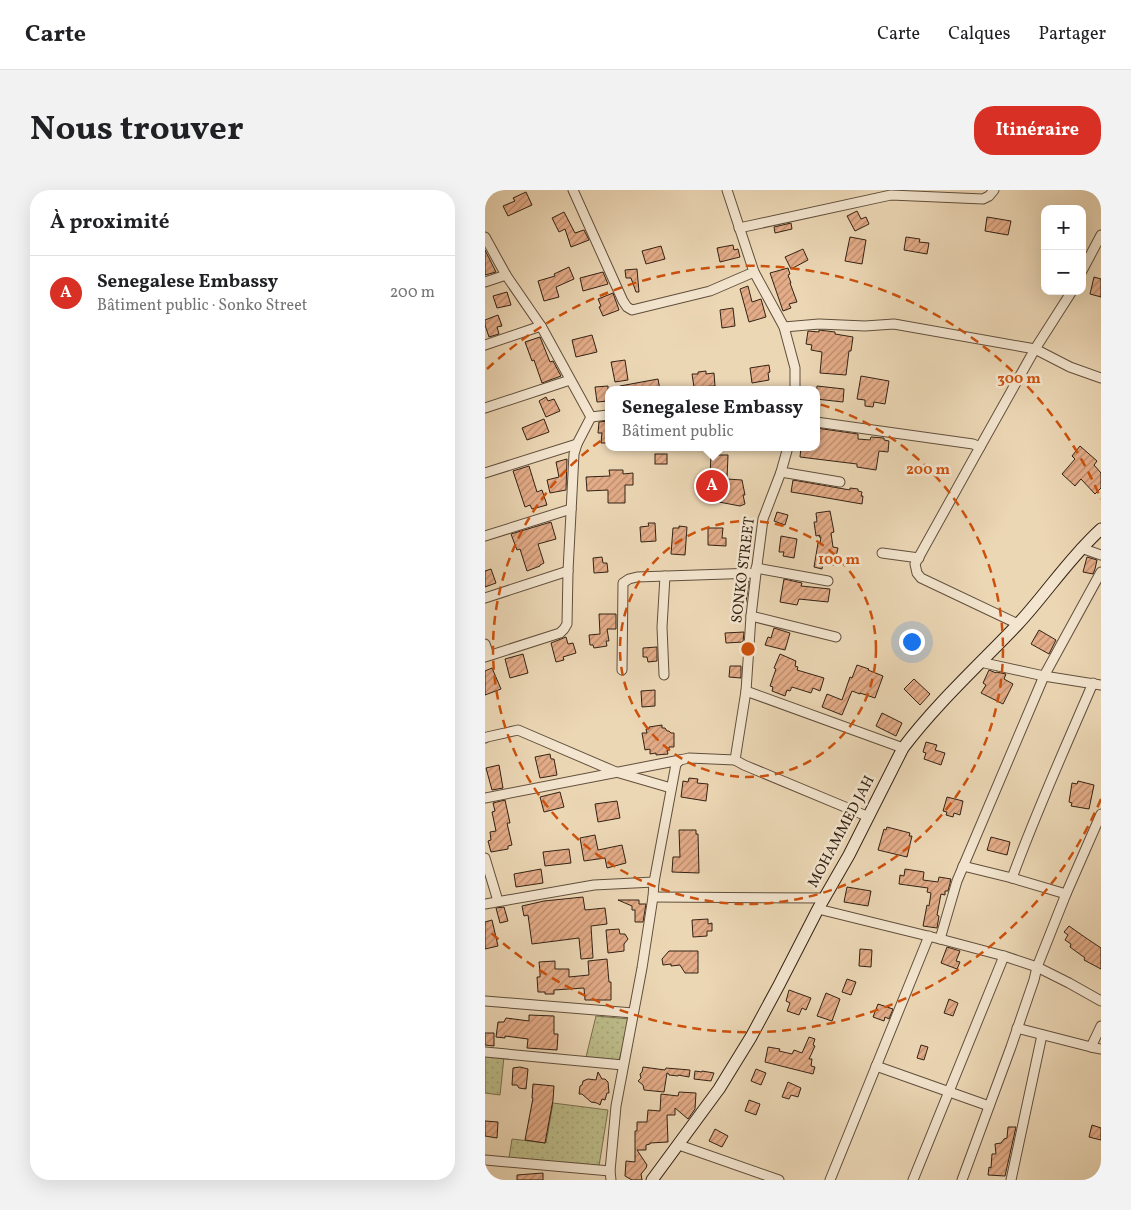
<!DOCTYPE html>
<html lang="fr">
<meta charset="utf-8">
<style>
:root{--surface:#fff;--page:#f2f2f2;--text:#202124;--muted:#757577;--line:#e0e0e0;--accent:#d93025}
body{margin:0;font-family:Vollkorn,serif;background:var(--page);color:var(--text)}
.controls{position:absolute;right:15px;top:15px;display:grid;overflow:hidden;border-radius:10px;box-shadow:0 5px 20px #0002}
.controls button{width:45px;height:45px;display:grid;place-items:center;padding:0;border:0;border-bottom:1px solid var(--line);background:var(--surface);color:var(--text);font:25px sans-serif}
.you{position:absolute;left:426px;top:451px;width:18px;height:18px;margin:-12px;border:4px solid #fff;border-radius:50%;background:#1a73e8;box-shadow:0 0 0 8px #1a73e833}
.badge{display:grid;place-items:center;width:32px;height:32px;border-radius:50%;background:var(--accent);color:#fff;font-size:16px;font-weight:700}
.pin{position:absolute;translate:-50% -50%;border:2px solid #fff;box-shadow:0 1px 5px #0006}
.popup{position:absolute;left:120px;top:196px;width:215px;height:65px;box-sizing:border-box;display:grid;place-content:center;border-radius:10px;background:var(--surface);filter:drop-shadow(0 1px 4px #0005);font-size:16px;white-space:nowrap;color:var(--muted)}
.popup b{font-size:19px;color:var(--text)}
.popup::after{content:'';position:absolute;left:50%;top:100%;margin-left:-10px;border:10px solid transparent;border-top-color:var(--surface)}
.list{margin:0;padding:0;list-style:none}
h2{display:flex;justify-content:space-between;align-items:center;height:65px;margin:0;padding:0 20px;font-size:21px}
h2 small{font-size:16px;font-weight:400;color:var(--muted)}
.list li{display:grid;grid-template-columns:32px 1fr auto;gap:15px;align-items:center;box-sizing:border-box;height:75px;padding:0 20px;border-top:1px solid var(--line)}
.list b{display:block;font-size:19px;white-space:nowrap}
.list p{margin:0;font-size:16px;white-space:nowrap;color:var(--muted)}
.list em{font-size:16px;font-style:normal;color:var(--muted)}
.map{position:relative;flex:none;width:616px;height:990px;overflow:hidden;border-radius:20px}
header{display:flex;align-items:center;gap:30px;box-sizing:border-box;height:70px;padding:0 25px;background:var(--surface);border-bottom:1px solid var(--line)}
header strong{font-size:24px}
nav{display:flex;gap:28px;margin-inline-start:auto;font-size:18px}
.intro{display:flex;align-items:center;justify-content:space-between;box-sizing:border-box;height:120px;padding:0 30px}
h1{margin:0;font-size:35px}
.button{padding:12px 22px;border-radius:20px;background:var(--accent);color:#fff;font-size:18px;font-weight:700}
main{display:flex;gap:30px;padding:0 30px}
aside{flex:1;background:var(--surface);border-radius:20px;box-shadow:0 5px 20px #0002}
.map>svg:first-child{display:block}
.grass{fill:url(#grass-dots);stroke:#78704f}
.building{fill:url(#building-hatch);stroke:#332214}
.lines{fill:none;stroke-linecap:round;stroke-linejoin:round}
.street-casing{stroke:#614f3c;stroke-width:11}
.secondary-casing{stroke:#332214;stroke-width:13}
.street{stroke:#f3e5cf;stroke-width:9}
.secondary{stroke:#f3e5cf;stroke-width:11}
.ring{fill:none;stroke:#cd510d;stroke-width:2.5;stroke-dasharray:9 6}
.labels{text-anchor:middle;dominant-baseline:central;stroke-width:5;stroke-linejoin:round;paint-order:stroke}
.street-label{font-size:15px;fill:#332214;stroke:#f3e5cf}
.centre{fill:#cd510d;stroke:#f3e5cf;stroke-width:2.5}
.ring-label{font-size:15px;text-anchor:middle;font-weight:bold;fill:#cd510d;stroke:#f3e5cf;stroke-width:5;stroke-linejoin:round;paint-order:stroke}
</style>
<header>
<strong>Carte</strong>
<nav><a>Carte</a><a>Calques</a><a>Partager</a></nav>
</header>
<div class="intro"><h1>Nous trouver</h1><a class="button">Itinéraire</a></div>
<main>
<aside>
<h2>À proximité<small></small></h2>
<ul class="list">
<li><span class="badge">A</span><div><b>Senegalese Embassy</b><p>Bâtiment public · Sonko Street</p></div><em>200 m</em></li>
</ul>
</aside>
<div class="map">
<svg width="616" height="990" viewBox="0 0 616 990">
<defs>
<pattern id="grass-dots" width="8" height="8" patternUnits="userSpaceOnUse" patternTransform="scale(1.25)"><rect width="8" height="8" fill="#bdbd8a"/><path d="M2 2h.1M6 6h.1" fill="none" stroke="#a3a276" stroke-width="1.8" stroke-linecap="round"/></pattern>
<pattern id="building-hatch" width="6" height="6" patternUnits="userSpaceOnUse" patternTransform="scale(1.25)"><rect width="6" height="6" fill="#e4ac88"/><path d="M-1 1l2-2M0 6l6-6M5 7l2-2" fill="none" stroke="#b98c6e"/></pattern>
</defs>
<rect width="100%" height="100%" fill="#ecd7b5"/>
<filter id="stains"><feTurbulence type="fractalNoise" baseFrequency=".004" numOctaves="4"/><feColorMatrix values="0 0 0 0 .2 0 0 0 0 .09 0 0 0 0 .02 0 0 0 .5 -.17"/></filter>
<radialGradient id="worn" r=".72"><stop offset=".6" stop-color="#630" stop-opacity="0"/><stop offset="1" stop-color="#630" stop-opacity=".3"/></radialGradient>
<g class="grass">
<polygon points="111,826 145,829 134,870 101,867"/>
<polygon points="0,865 19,867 15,905 0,903"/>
<polygon points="68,913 123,920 114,976 24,968 27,949 61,953"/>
</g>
<g class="building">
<polygon points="41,2 47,15 23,26 18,16 30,11 28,8"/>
<polygon points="372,21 376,29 381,27 384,34 370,41 362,26"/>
<polygon points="79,22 90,43 99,40 104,50 86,57 80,39 74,42 67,28"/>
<polygon points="502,27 526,31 523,45 500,41"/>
<polygon points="306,33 307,39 290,43 289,37"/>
<polygon points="365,47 381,50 377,74 360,71"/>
<polygon points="421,47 435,49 434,52 444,53 442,64 419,60"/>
<polygon points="248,55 249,60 253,59 255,67 235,72 232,58"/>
<polygon points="176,56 180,69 161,74 157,61"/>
<polygon points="318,59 323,70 306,79 300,67"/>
<polygon points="0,60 11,82 0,85"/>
<polygon points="84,77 89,89 71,97 74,107 59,111 53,91 70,86 69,84"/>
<polygon points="303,78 305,84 303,85 306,93 305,93 312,112 304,114 306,118 298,121 285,83"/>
<polygon points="152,79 154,102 151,102 146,88 141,88 140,80"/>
<polygon points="118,82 123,94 98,101 95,88"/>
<polygon points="609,87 616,89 616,107 605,104"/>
<polygon points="263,96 267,112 276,109 281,127 264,132 255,99"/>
<polygon points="22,102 26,115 12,118 8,106"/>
<polygon points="128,103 134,120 118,126 114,117 116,116 113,109"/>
<polygon points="248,118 250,136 237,138 235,120"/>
<polygon points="13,125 17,136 12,137 14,144 4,147 0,135 0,130"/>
<polygon points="334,140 350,142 350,144 368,147 366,161 364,161 361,185 335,183 337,162 326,160 327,155 321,154 323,141 334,142"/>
<polygon points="107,145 112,162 91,167 87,150"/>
<polygon points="55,147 65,172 68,171 76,186 57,193 49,170 47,171 40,152"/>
<polygon points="140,170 143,190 130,192 126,172"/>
<polygon points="284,175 285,182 283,183 284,190 267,193 265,178"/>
<polygon points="221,181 221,184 229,183 230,196 209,197 207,184 213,184 213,182"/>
<polygon points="376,186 404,191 400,214 389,212 388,217 380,216 380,210 372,209"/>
<polygon points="173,189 175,200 136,200 135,196"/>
<polygon points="123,196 123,211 112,212 110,197"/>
<polygon points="332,196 359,199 358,212 331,209"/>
<polygon points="61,207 63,211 69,209 75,221 61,227 54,211"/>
<polygon points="59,229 64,242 42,250 37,238"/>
<polygon points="123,231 123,253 116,253 117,243 113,243 114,232"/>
<polygon points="331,238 373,244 373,249 385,250 386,247 399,248 399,250 404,251 403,262 394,261 391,280 372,277 372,274 315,267 316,257 331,257"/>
<polygon points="595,256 612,271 609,275 616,283 616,298 610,304 596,289 590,296 577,284 590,269 587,266"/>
<rect x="170" y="264" width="12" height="10"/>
<polygon points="226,265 243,265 242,289 257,290 260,305 258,305 260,314 255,316 234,312 234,306 232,305 232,298 223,297 220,293 225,285"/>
<polygon points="82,269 81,300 65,303 62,290 74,287 71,272"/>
<polygon points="44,276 52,302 57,300 62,315 47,319 45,315 40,317 28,281"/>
<polygon points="124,280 138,280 138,284 148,283 148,295 140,295 140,313 123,313 123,300 102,301 101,287 125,286"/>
<polygon points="308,290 365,300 365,298 373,299 373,301 377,302 376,306 378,306 377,314 325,305 306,302"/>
<polygon points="345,321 349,342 346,343 348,357 353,358 349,375 338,373 337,379 329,377 333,353 335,353 336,347 334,347 335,345 331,346 329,332 332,332 331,323"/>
<polygon points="292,322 303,325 300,335 289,331"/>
<polygon points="66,332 71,349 53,354 59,373 55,375 55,376 42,381 35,359 32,360 26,344"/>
<polygon points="163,333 170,333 171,351 156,352 155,337 164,336"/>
<polygon points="194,336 202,337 200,365 186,364 188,338 194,338"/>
<polygon points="223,338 238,338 237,348 241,348 241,356 223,355"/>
<polygon points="296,346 312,349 309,368 298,366 299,362 294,362"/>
<polygon points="117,367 118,373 122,373 123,382 109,383 108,368"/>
<polygon points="602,367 612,370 610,379 608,384 598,382"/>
<polygon points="6,379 11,393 0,397 0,381"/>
<polygon points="299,389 317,393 316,396 345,399 343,412 314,409 312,415 295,412"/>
<polygon points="258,391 264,391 261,412 254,411 255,394 258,394"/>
<polygon points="114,424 131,424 131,439 122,439 124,451 121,451 122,456 109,458 108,455 105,455 104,445 115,444"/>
<polygon points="289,438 305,443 300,460 280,455 283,447 286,448"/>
<polygon points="554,440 571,450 564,464 546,454"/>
<polygon points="259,442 258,452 241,453 240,443"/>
<polygon points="81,447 83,454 88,453 91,463 78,467 79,470 71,472 66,453"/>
<polygon points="172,457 172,471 163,472 162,467 158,467 158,458"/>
<polygon points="38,464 43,483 25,488 20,469"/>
<polygon points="295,464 311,471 310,476 313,477 312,480 339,488 335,501 328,498 326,503 307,497 305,501 302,500 300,506 287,501 288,497 285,496 291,479 289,478"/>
<polygon points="372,475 384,479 383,480 398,486 390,508 375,503 375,504 367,501 357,525 337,517 342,504 357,510 365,487 367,488"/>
<polygon points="245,476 256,476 256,488 244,487"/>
<polygon points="7,478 16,499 0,505 0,481"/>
<polygon points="504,480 511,483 511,482 521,484 519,489 528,494 518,514 496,503 501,495 498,493"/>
<polygon points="429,489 445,504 435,515 419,499"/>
<polygon points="170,500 170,516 157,517 156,501"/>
<polygon points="397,523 417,533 411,546 391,536"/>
<polygon points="177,535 177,538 180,538 182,541 184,541 186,543 189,543 189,557 184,557 184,560 182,560 183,564 171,565 171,563 165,564 165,559 160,560 157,543 162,543 161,539 164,539 164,537"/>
<polygon points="441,552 452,555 450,560 460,563 456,575 439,569 441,563 438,562"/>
<polygon points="65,564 66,569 69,569 72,585 55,588 50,567"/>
<polygon points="14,575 18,598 7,600 1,578"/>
<polygon points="204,588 213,589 212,593 223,594 221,611 196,607 198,591 203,592"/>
<polygon points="593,591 609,595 604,619 586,616 587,613 584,612 587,593 592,594"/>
<polygon points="75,602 79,617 59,622 55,607"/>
<polygon points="462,607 478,611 475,625 469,623 468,627 461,625 462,622 458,621"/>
<polygon points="20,610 25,633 22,633 27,655 23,656 23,659 6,662 3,651 6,650 5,642 11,641 7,622 10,621 8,613"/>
<polygon points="132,611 135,628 113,632 110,614"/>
<polygon points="402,637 425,643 424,646 427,646 422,667 393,660 399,639 401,640"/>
<polygon points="194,640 211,640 211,644 213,644 214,683 187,682 188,667 195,667"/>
<polygon points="110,645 113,660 137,655 141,673 122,678 120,668 99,671 95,648"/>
<polygon points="506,647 525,652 522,665 502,660"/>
<polygon points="84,659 86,673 60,676 58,662"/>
<polygon points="56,679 58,693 31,697 29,684"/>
<polygon points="420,679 439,682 438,690 453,692 454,687 466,689 463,701 460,701 460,705 456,704 452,725 454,726 452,738 438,736 442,715 444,716 446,703 442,702 443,698 414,694 415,685 419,686"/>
<polygon points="362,697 386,701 383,716 359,712"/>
<polygon points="98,707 100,720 120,718 122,734 106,736 108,768 96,769 94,748 47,754 43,725 39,726 37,716 59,711"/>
<polygon points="133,710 154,710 154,714 161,714 158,732 150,732 150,720 147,720 147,716"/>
<polygon points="19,717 23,731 15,733 11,718"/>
<polygon points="223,729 223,734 227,733 227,741 222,741 222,746 208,747 207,730"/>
<polygon points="7,730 13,756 0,759 0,732"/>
<polygon points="584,736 601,748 616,758 616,779 599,770 600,768 585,757 586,754 580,750 583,745 579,742"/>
<polygon points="134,739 135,744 140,744 143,749 139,754 139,761 123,763 121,740"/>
<polygon points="462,757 475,761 471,771 475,772 472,779 456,773"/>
<polygon points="375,759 387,760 386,777 374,776"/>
<polygon points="184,761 213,761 213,783 200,783 195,775 186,776 186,774 178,775 177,769"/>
<polygon points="122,769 124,792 126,792 126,810 100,810 99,798 69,800 69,804 60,804 60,802 53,802 52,787 55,787 55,783 54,772 70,771 70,779 84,779 84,787 104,785 103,771"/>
<polygon points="362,789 371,792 366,805 357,802"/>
<polygon points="304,800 326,808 321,820 317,818 314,825 302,821 305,813 301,811"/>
<polygon points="341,803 355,809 347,831 332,826"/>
<polygon points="464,809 473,813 468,826 459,823"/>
<polygon points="393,814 408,819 404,829 400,827 399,831 388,827"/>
<polygon points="44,825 69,826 69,844 73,844 72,860 42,858 43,849 20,846 20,848 11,847 13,832 19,832 21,828 44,831"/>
<polygon points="0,843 9,843 9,856 0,855"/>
<polygon points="324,847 330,849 328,855 330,856 324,869 327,869 326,876 330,877 328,884 280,872 283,857 295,859 294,861 307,864 309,860 317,863"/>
<polygon points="436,855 443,857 439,870 432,868"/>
<polygon points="35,877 43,879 41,899 34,898 32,895 27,895 28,878"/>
<polygon points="158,877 180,880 181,878 205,880 204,887 193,885 193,886 184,885 184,884 182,883 179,902 159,900 158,895 153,891 156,888 155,884 157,882"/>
<polygon points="271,879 281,883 276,895 266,891"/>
<polygon points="210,881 217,882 217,881 229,883 226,891 209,889"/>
<polygon points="113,882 117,889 120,889 123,892 124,903 122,903 120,910 117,909 115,915 112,913 106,912 97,904 94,904 95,896 97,895 98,891 103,889 111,890"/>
<polygon points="303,892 316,898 313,907 306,905 304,909 297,907"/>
<polygon points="48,894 69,896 68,910 60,953 40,950 48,908 47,908"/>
<polygon points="194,902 211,903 210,919 203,929 190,918 190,925 182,925 183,952 165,953 165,954 161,955 161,960 152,960 162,975 161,978 156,984 157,990 147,990 140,986 141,971 150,972 150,941 152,941 152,932 162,932 163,920 175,921 176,904 193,906"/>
<polygon points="264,910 275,914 271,925 260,921"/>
<polygon points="0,931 13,932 12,948 0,946"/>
<polygon points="607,935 616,938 616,950 604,947"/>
<polygon points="523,937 531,937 520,986 503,985 504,977 506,978 507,964 511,964 510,954 516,953 519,949 522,948"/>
<polygon points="230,939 243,946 237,957 224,951"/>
<polygon points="58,983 58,990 32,990 32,985"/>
</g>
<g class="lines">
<defs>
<g id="street">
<polyline points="88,0 138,111 142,117 147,120 225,101 269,82"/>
<polyline points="242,0 269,82 299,137 310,178 310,200"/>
<polyline points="254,38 406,5 498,9 504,6 509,0"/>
<polyline points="0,47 21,85 56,136 106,227 92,254 89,264 83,381 82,434 79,439 75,443 0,467"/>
<polyline points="597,81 616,45"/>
<polyline points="0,92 21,85"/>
<polyline points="299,137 334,134 380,136 409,134 550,159 585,177 616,188"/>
<polyline points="0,155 56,136"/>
<polyline points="0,218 85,190"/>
<polyline points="106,227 123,225"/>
<polyline points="331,232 488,254 495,257 430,374 432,383 436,388 533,434"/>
<polyline points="495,257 550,159 587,101"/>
<polyline points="296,282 355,292"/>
<polyline points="0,283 92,254"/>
<polyline points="0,346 86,319"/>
<polyline points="596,358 616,365"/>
<polyline points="397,363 434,368"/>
<polyline points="271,378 343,391"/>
<polyline points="0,408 83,381"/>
<polyline points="266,426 351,447"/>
<polyline points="0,454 4,465"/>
<polyline points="495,472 559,486 616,495"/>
<polyline points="137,480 138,393 144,389 152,387 271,383"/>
<polyline points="179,485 177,437 180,386"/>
<polyline points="261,501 418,558"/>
<polyline points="0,548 2,547 33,540 131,582 186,598"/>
<polyline points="250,570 261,501 266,426 271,383 278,329 296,282 303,257"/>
<polyline points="0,608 195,570"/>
<polyline points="0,668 13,711"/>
<polyline points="478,676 527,688 581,704"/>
<path d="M527,688C551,622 580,558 608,493"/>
<polyline points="168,707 339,708"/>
<polyline points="0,714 109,695 169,692"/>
<polyline points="333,719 455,749 519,766 552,777 584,793 616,811"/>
<polyline points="455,749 472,691 559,486 616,382"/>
<polyline points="0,811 148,823"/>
<polyline points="616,836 606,857 616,859"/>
<polyline points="532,838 606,857"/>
<polyline points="0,862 138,875"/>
<polyline points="391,876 504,916"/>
<polyline points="194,955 294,990"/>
<polyline points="0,970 125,981"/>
<polyline points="126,990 125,981 131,916 157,778 168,707 169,692 191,574 195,570 204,568 250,570 259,575 384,627"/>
<polyline points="345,990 444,746"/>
<polyline points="428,990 519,766"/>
<polyline points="477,990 526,857 549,790 552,777 581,704 616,624"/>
<polyline points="526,990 557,845"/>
</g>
<path id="secondary" d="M167,990L234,899L266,847L294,795L333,719L364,665L418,558C452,513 494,475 533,434C561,404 584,368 616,339"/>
</defs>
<use href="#street" class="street-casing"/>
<use href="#secondary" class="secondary-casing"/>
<use href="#street" class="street"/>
<use href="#secondary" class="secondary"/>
</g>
<g class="ring">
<circle cx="263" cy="459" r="128"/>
<circle cx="263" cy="459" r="255"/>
<path d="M616 609A383 383 0 0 1 2 739M2 179A383 383 0 0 1 616 309"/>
</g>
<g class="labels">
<g class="street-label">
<text transform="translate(259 380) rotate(-83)">SONKO STREET</text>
<text transform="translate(357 642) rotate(-62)">MOHAMMED JAH</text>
</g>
</g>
<circle cx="263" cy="459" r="8" class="centre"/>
<g class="ring-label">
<text x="534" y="193">300 m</text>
<text x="443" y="284">200 m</text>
<text x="354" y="374">100 m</text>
</g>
<rect width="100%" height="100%" filter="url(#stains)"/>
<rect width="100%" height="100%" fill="url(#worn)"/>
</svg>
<div class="controls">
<button>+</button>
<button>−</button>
</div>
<div class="you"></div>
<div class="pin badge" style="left:227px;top:296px">A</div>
<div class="popup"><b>Senegalese Embassy</b>Bâtiment public</div>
</div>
</main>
